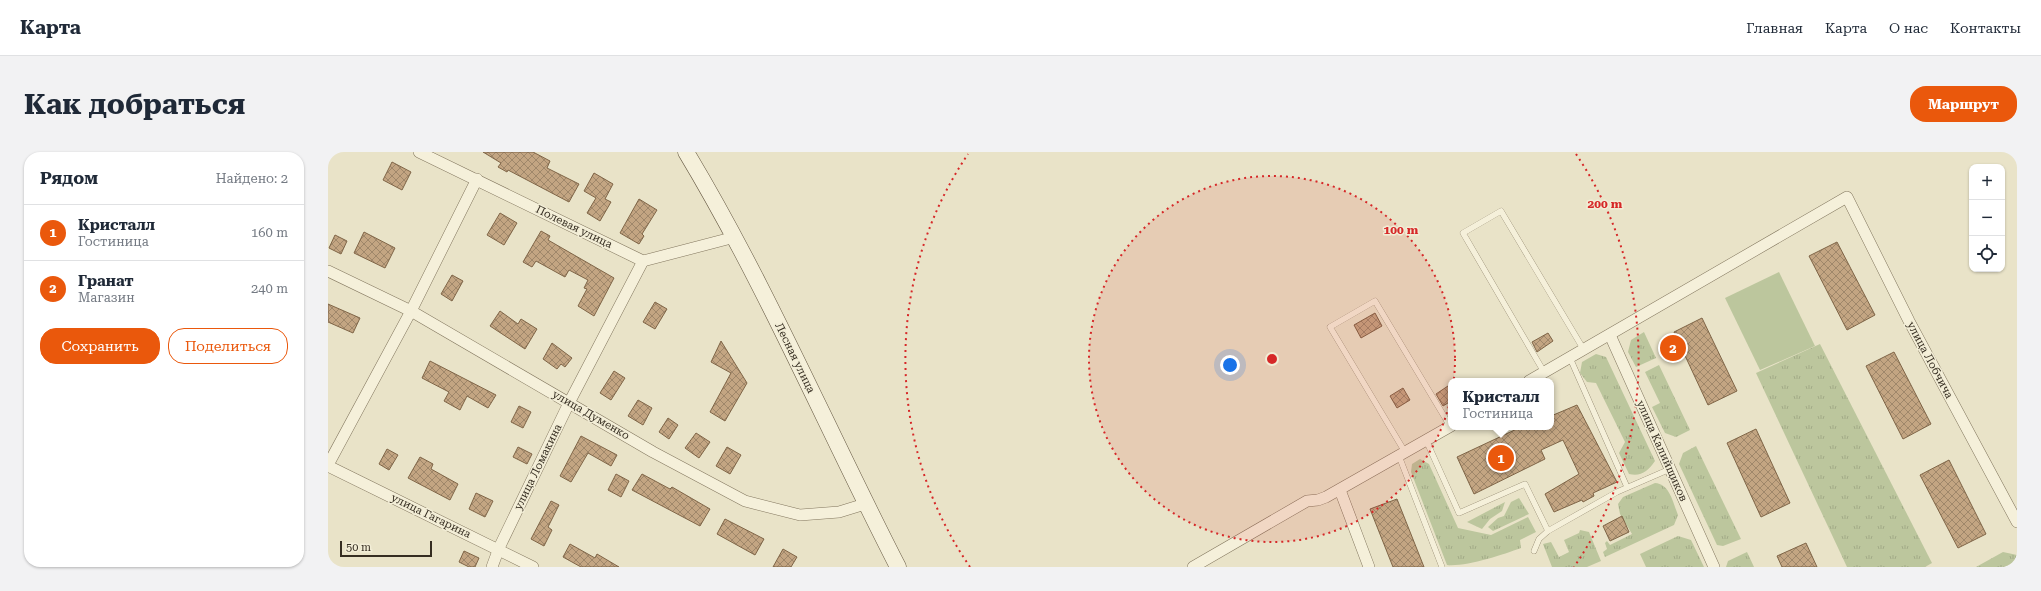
<!DOCTYPE html>
<html lang="ru">
<meta charset="utf-8">
<style>
:root{--surface:#fff;--page:#f2f2f3;--text:#1f2937;--muted:#747a83;--line:#e0e1e3;--accent:#ea580c}
body{margin:0;font-family:"Roboto Serif",serif;background:var(--page);color:var(--text)}
.controls{position:absolute;right:12px;top:12px;display:grid;overflow:hidden;border-radius:8px;box-shadow:0 1px 3px #0004}
.controls button{width:36px;height:36px;display:grid;place-items:center;padding:0;border:0;border-bottom:1px solid var(--line);background:var(--surface);color:var(--text);font:20px sans-serif}
.scale{position:absolute;left:12px;bottom:10px;width:92px;box-sizing:border-box;padding-left:4px;border:2px solid #352d21;border-top:0;font-size:11px;line-height:14px;white-space:nowrap;color:#352d21;-webkit-text-stroke:3px #f2edd6;paint-order:stroke}
.you{position:absolute;left:902px;top:213px;width:14px;height:14px;margin:-10px;border:3px solid #fff;border-radius:50%;background:#1a73e8;box-shadow:0 0 0 6px #1a73e833}
.badge{display:grid;place-items:center;width:26px;height:26px;border-radius:50%;background:var(--accent);color:#fff;font-size:13px;font-weight:700}
.pin{position:absolute;translate:-50% -50%;border:2px solid #fff;box-shadow:0 1px 4px #0006}
.popup{position:absolute;left:1120px;top:226px;width:106px;height:52px;box-sizing:border-box;display:grid;place-content:center;border-radius:8px;background:var(--surface);filter:drop-shadow(0 1px 3px #0005);font-size:13px;white-space:nowrap;color:var(--muted)}
.popup b{font-size:15px;color:var(--text)}
.popup::after{content:'';position:absolute;left:50%;top:100%;margin-left:-8px;border:8px solid transparent;border-top-color:var(--surface)}
.list{margin:0;padding:0;list-style:none}
h2{display:flex;justify-content:space-between;align-items:center;height:52px;margin:0;padding:0 16px;font-size:17px}
h2 small{font-size:13px;font-weight:400;color:var(--muted)}
.list li{display:grid;grid-template-columns:26px 1fr auto;gap:12px;align-items:center;box-sizing:border-box;height:56px;padding:0 16px;border-top:1px solid var(--line)}
.list b{display:block;font-size:15px;white-space:nowrap}
.list p{margin:0;font-size:13px;white-space:nowrap;color:var(--muted)}
.list em{font-size:13px;font-style:normal;color:var(--muted)}
.actions{display:flex;gap:8px;padding:12px 16px}
.actions a{flex:1;padding:9px 0;border:1px solid var(--accent);border-radius:16px;text-align:center;font-size:14px;color:var(--accent)}
.actions .main{background:var(--accent);color:#fff}
.icon{flex:none;width:22px;height:22px;fill:none;stroke:currentColor;stroke-width:2;stroke-linecap:round;stroke-linejoin:round}
.map{position:relative;flex:none;width:1689px;height:415px;overflow:hidden;border-radius:16px}
header{display:flex;align-items:center;gap:24px;box-sizing:border-box;height:56px;padding:0 20px;background:var(--surface);border-bottom:1px solid var(--line)}
header strong{font-size:19px}
nav{display:flex;gap:22px;margin-inline-start:auto;font-size:14px}
.intro{display:flex;align-items:center;justify-content:space-between;box-sizing:border-box;height:96px;padding:0 24px}
h1{margin:0;font-size:28px}
.button{padding:10px 18px;border-radius:16px;background:var(--accent);color:#fff;font-size:14px;font-weight:700}
main{display:flex;gap:24px;padding:0 24px}
aside{flex:1;background:var(--surface);border-radius:16px;box-shadow:0 1px 3px #0004}
.map>svg:first-child{display:block}
.grass{fill:url(#grass-tufts)}
.garden{fill:#bcc69d}
.building{fill:url(#building-cross-hatch);stroke:#7f6547}
.lines{fill:none;stroke-linecap:round;stroke-linejoin:round}
.lane-casing{stroke:#83775f;stroke-width:6}
.street-casing{stroke:#83775f;stroke-width:12}
.secondary-casing{stroke:#655842;stroke-width:17}
.lane{stroke:#f5f0da;stroke-width:5.5}
.street{stroke:#f5f0da;stroke-width:11}
.secondary{stroke:#f5f0da;stroke-width:16}
.ring{fill:none;stroke:#d62828;stroke-width:2;stroke-dasharray:2 4}
.labels{text-anchor:middle;dominant-baseline:central;stroke-width:3;stroke-linejoin:round;paint-order:stroke}
.street-label{font-size:11px;fill:#352d21;stroke:#f2edd6}
.centre{fill:#d62828;stroke:#f2edd6;stroke-width:2}
.ring-label{font-size:12px;text-anchor:middle;font-weight:bold;fill:#d62828;stroke:#f2edd6;stroke-width:3;stroke-linejoin:round;paint-order:stroke}
</style>
<header>
<strong>Карта</strong>
<nav><a>Главная</a><a>Карта</a><a>О нас</a><a>Контакты</a></nav>
</header>
<div class="intro"><h1>Как добраться</h1><a class="button">Маршрут</a></div>
<main>
<aside>
<h2>Рядом<small>Найдено: 2</small></h2>
<ul class="list">
<li><span class="badge">1</span><div><b>Кристалл</b><p>Гостиница</p></div><em>160 m</em></li>
<li><span class="badge">2</span><div><b>Гранат</b><p>Магазин</p></div><em>240 m</em></li>
</ul>
<div class="actions"><a class="main">Сохранить</a><a>Поделиться</a></div>
</aside>
<div class="map">
<svg width="1689" height="415" viewBox="0 0 1689 415">
<defs>
<pattern id="grass-tufts" width="24" height="20" patternUnits="userSpaceOnUse"><rect width="24" height="20" fill="#bcc69d"/><path d="M3 7l-1-3M5 7V3M7 7l1-3M15 17l-1-3M17 17v-4M19 17l1-3" fill="none" stroke="#a2aa87"/></pattern>
<pattern id="building-cross-hatch" width="8" height="8" patternUnits="userSpaceOnUse"><rect width="8" height="8" fill="#c3a582"/><path d="M0 0l8 8M0 8l8-8" fill="none" stroke="#9f876a"/></pattern>
</defs>
<rect width="100%" height="100%" fill="#e9e3c8"/>
<g class="grass">
<polygon points="1316,180 1328,206 1308,215 1300,200 1303,188"/>
<polygon points="1492,192 1604,411 1597,415 1519,415 1428,221"/>
<path d="M1268,202L1278,205L1327,309C1320,319 1313,325 1301,322L1291,301L1297,290L1268,231L1259,230L1252,221L1254,210Z"/>
<polygon points="1331,213 1362,278 1348,285 1337,281 1324,255 1332,251 1317,220"/>
<polygon points="1368,294 1413,387 1395,394 1389,393 1351,312 1355,301"/>
<path d="M1092,307L1101,312L1130,376L1163,383L1200,365L1208,380L1192,388L1193,396C1174,403 1138,415 1119,413L1083,320L1084,312Z"/>
<path d="M1327,331C1342,332 1345,351 1350,363L1346,373L1277,405L1275,400L1279,397L1277,391L1279,389L1282,393L1304,382L1292,362L1290,352L1295,345Z"/>
<polygon points="1191,346 1201,362 1165,379 1160,375 1170,366 1176,364 1183,350"/>
<polygon points="1177,350 1174,359 1162,367 1154,377 1139,370"/>
<polygon points="1252,378 1261,380 1273,409 1259,415 1224,415 1215,392 1223,390 1231,405 1241,400 1236,388 1251,381"/>
<polygon points="1350,384 1363,388 1376,415 1318,415 1312,402"/>
<polygon points="1419,400 1426,415 1398,415 1400,409"/>
<polygon points="1675,400 1689,403 1689,415 1648,415"/>
</g>
<polygon class="garden" points="1451,120 1487,194 1432,218 1397,146"/>
<g class="building">
<polygon points="155,0 205,0 222,9 219,16 251,32 241,50 180,18 179,20 170,15 173,11"/>
<polygon points="64,10 83,20 74,38 55,28"/>
<polygon points="266,21 285,32 277,47 283,50 272,69 259,61 268,46 256,39"/>
<polygon points="311,47 329,58 314,82 316,84 311,92 292,81"/>
<polygon points="172,61 189,71 176,93 159,83"/>
<polygon points="213,79 222,84 220,88 286,126 266,164 250,154 259,137 256,136 260,128 241,118 237,125 208,109 204,115 195,110"/>
<polygon points="36,80 67,96 57,116 26,101"/>
<polygon points="7,83 19,89 13,102 1,96"/>
<polygon points="1509,90 1547,163 1519,178 1481,104"/>
<polygon points="124,123 135,129 124,149 113,142"/>
<polygon points="327,150 339,157 327,177 315,170"/>
<polygon points="0,152 32,166 25,181 0,170"/>
<polygon points="172,159 190,172 193,167 209,177 197,197 162,174"/>
<polygon points="1047,161 1054,174 1033,186 1026,173"/>
<polygon points="1374,166 1409,239 1380,253 1346,180"/>
<polygon points="1220,181 1225,189 1209,200 1204,190"/>
<polygon points="393,189 419,231 397,269 382,260 403,221 383,210"/>
<polygon points="224,191 244,206 237,215 233,212 229,217 215,207"/>
<polygon points="1566,200 1603,272 1575,287 1538,214"/>
<polygon points="102,209 168,243 160,256 139,244 132,258 116,249 121,240 94,226"/>
<polygon points="286,219 297,226 283,248 272,241"/>
<polygon points="1123,232 1123,249 1115,254 1108,242"/>
<polygon points="1075,236 1082,248 1069,256 1062,244"/>
<polygon points="310,248 324,256 315,273 300,264"/>
<polygon points="1249,253 1289,330 1265,341 1266,344 1255,350 1254,348 1226,360 1217,342 1251,322 1235,288 1213,298 1217,307 1146,342 1129,305 1193,275 1223,275 1223,264"/>
<polygon points="191,254 203,260 195,276 183,270"/>
<polygon points="340,266 350,273 341,287 331,280"/>
<polygon points="1428,277 1462,351 1433,365 1399,291"/>
<polygon points="368,281 382,290 371,306 357,296"/>
<polygon points="253,284 289,303 283,314 260,301 243,330 232,324"/>
<polygon points="190,295 204,302 199,312 185,305"/>
<polygon points="399,295 413,303 402,322 388,314"/>
<polygon points="59,297 70,303 61,318 51,312"/>
<polygon points="92,305 105,312 103,317 130,332 122,348 80,326"/>
<polygon points="1621,308 1658,382 1630,396 1592,323"/>
<polygon points="288,322 301,329 293,345 280,338"/>
<polygon points="314,322 342,337 344,335 382,357 372,374 304,338"/>
<polygon points="148,341 165,349 157,365 141,357"/>
<polygon points="1069,347 1096,415 1065,415 1042,357"/>
<polygon points="223,349 231,353 220,375 224,378 216,394 203,387"/>
<polygon points="1294,364 1301,380 1282,389 1275,374"/>
<polygon points="397,367 436,387 427,403 389,382"/>
<polygon points="1478,391 1489,415 1454,415 1449,404"/>
<polygon points="242,392 267,406 269,402 291,415 253,415 235,405"/>
<polygon points="455,397 469,405 463,415 445,415"/>
<polygon points="136,399 151,406 147,415 141,415 131,410"/>
</g>
<g class="lines">
<defs>
<g id="lane">
<polyline points="1242,206 1299,335"/>
<polyline points="1216,220 1135,81 1173,59 1256,198"/>
<polyline points="1098,288 1131,361 1197,332 1220,379"/>
<polyline points="1077,300 1002,175 1047,149 1122,274"/>
<polyline points="1071,304 1114,415"/>
<polyline points="1206,399 1211,387 1220,379 1289,340 1342,317"/>
</g>
<g id="street">
<polyline points="91,0 315,109 407,85"/>
<polyline points="0,119 83,159 325,300 417,349 472,363 511,360 537,352"/>
<polyline points="1282,183 1386,415"/>
<polyline points="1201,229 1519,45 1581,169 1689,370"/>
<polyline points="0,313 83,159 149,27"/>
<polyline points="0,314 205,415"/>
<polyline points="1012,338 1041,415"/>
<polyline points="164,415 171,396 241,251 315,109"/>
<polyline points="865,415 979,349 990,348 998,345 1123,274"/>
</g>
<path id="secondary" d="M358,0C438,133 499,277 570,415"/>
</defs>
<use href="#lane" class="lane-casing"/>
<use href="#street" class="street-casing"/>
<use href="#secondary" class="secondary-casing"/>
<use href="#lane" class="lane"/>
<use href="#street" class="street"/>
<use href="#secondary" class="secondary"/>
</g>
<circle cx="944" cy="207" r="183" fill="#d62828" fill-opacity=".12"/>
<g class="ring">
<circle cx="944" cy="207" r="183"/>
<path d="M642 415A367 367 0 0 1 640 2M1248 2A367 367 0 0 1 1246 415"/>
</g>
<g class="labels">
<g class="street-label">
<text transform="translate(246 75) rotate(26)">Полевая улица</text>
<text transform="translate(467 206) rotate(64)">Лесная улица</text>
<text transform="translate(1602 208) rotate(62)">улица Лобчича</text>
<text transform="translate(263 263) rotate(30)">улица Думенко</text>
<text transform="translate(1334 299) rotate(66)">улица Калийщиков</text>
<text transform="translate(210 315) rotate(-64)">улица Ломакина</text>
<text transform="translate(103 364) rotate(26)">улица Гагарина</text>
</g>
</g>
<circle cx="944" cy="207" r="6" class="centre"/>
<g class="ring-label">
<text x="1277" y="56">200 m</text>
<text x="1073" y="82">100 m</text>
</g>
</svg>
<div class="controls">
<button>+</button>
<button>−</button>
<button><svg class="icon" aria-label="locate" viewBox="0 0 24 24"><circle cx="12" cy="12" r="6"/><path d="M12 2v4M12 18v4M2 12h4M18 12h4"/></svg></button>
</div>
<div class="scale">50 m</div>
<div class="you"></div>
<div class="pin badge" style="left:1173px;top:306px">1</div>
<div class="popup"><b>Кристалл</b>Гостиница</div>
<div class="pin badge" style="left:1345px;top:196px">2</div>
</div>
</main>
